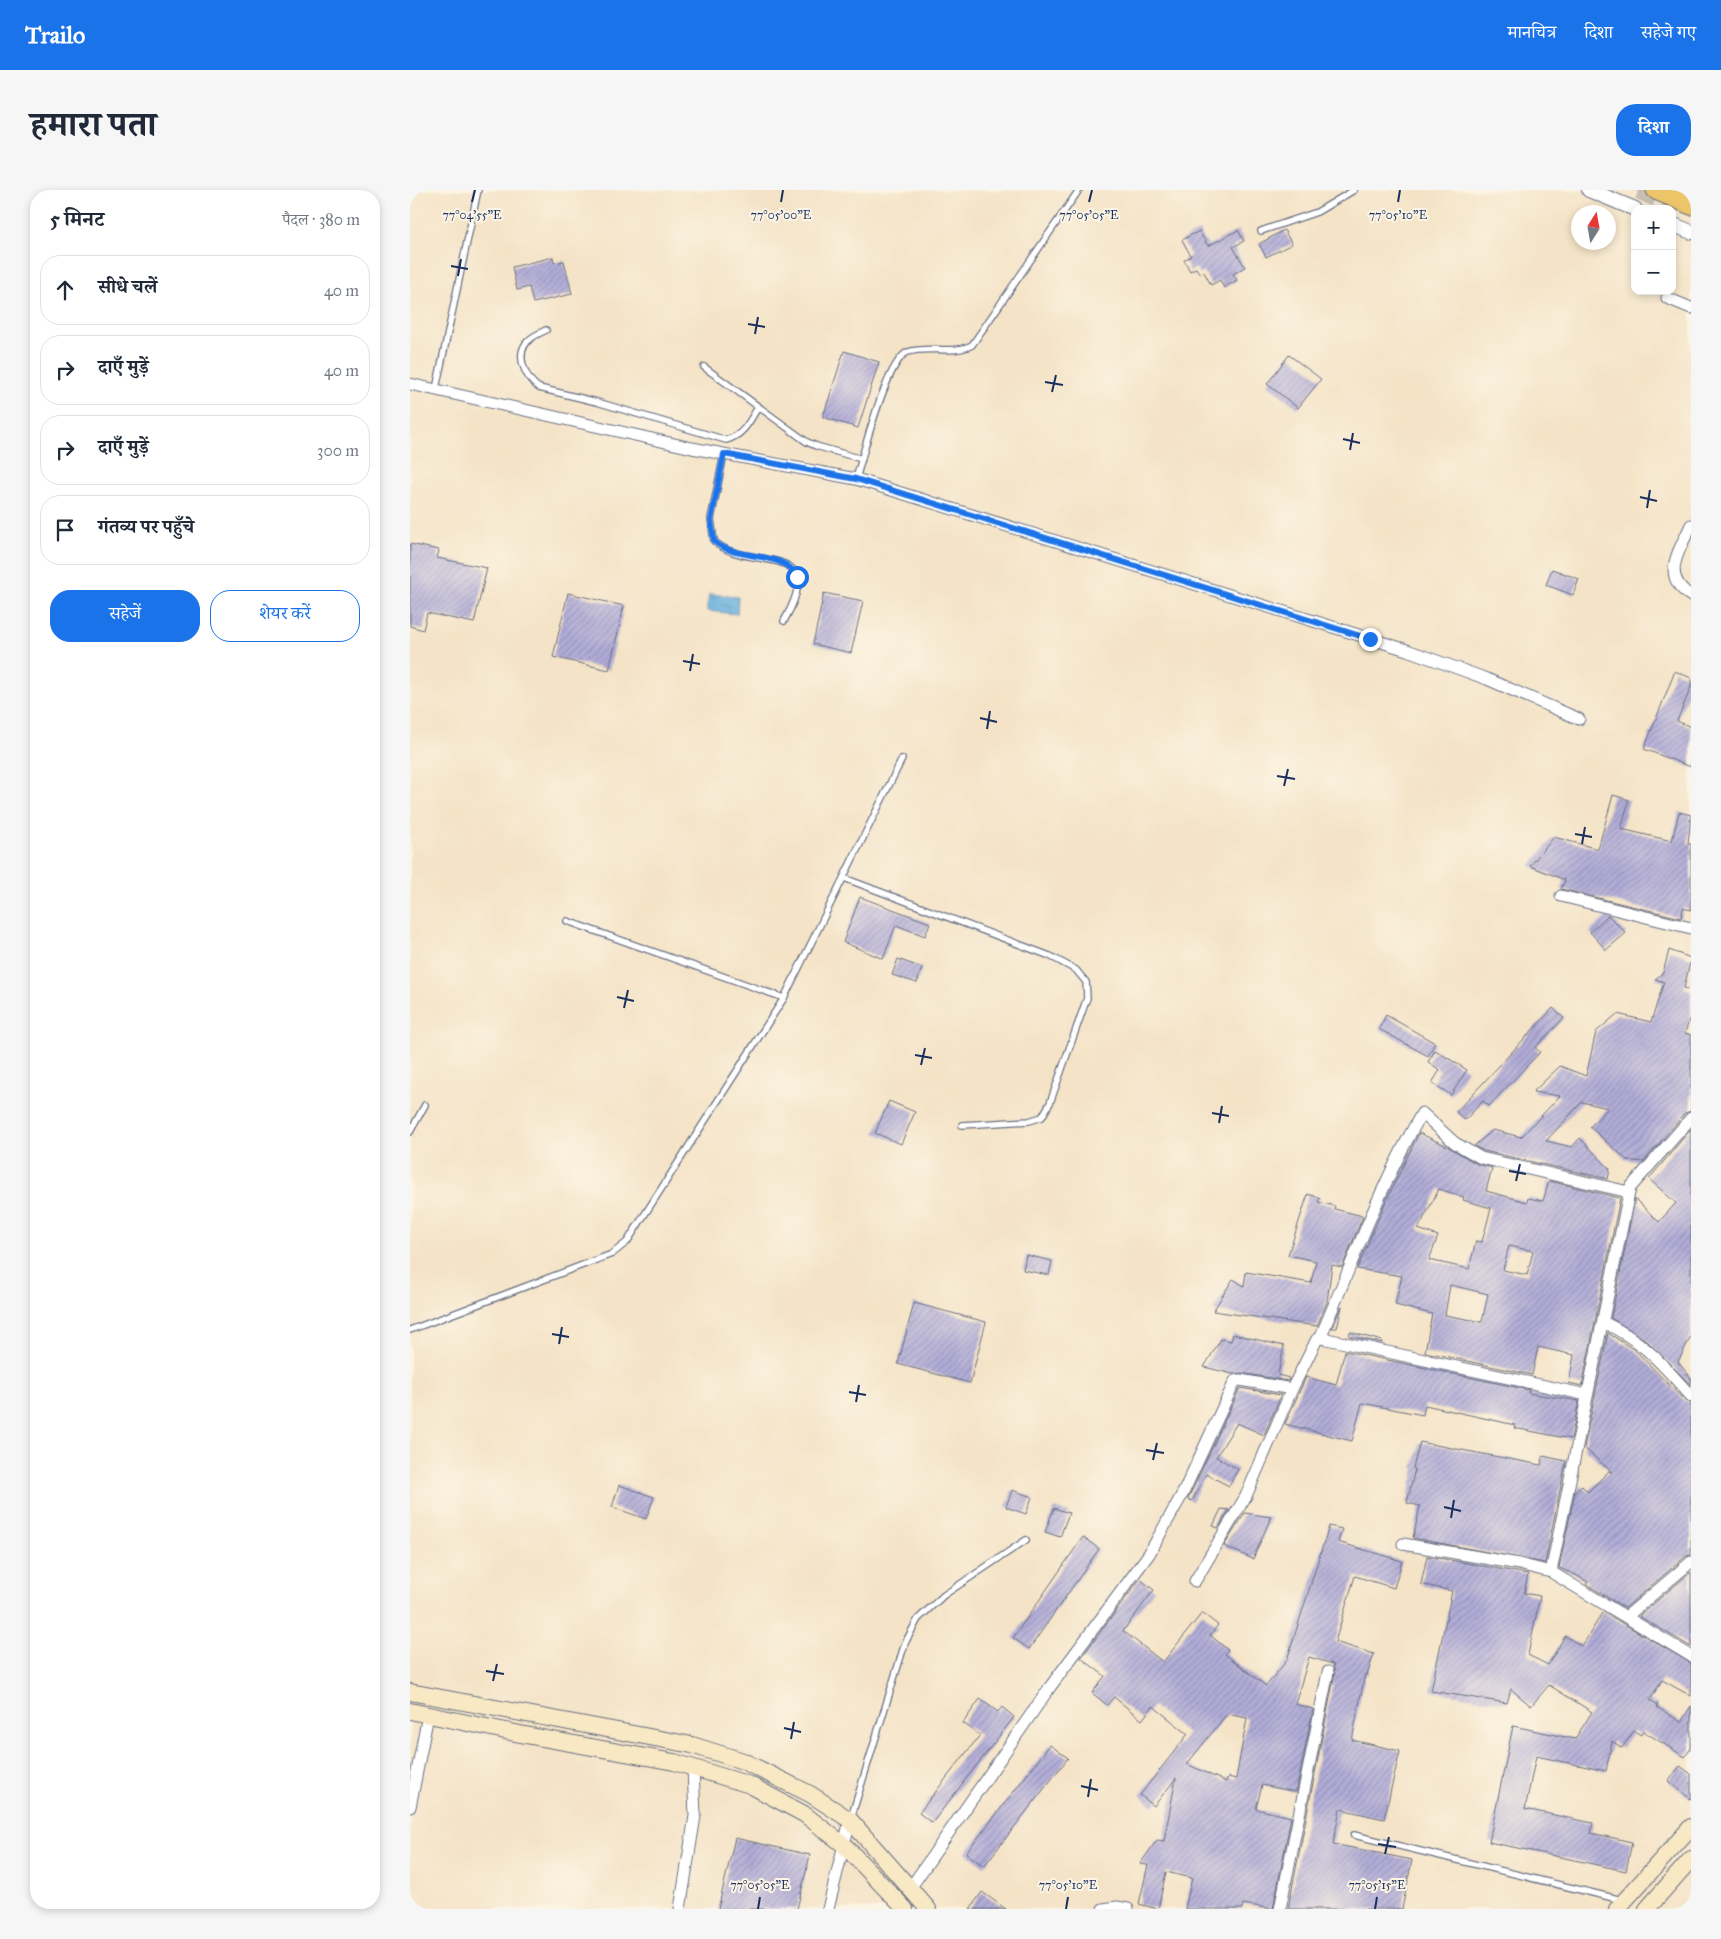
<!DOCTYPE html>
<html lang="hi">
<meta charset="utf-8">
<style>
:root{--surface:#fff;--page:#f6f6f7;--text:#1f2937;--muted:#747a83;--line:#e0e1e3;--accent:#1a73e8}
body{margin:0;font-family:"IM FELL Great Primer","Noto Serif Devanagari",serif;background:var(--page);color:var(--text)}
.controls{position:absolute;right:15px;top:15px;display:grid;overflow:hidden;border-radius:10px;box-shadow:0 2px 8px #0003}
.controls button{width:45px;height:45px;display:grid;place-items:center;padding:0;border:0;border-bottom:1px solid var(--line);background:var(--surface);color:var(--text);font:25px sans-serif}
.compass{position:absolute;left:1161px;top:15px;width:45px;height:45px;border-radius:50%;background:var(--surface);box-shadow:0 2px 8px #0003;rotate:11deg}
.stop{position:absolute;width:15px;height:15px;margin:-11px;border:4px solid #1a73e8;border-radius:50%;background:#fff}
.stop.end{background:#1a73e8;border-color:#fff;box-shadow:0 1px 5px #0008}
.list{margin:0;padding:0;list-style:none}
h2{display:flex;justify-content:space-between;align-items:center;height:65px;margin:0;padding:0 20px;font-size:21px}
h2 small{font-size:16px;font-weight:400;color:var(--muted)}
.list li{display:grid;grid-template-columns:32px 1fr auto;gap:15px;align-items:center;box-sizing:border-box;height:70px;margin:0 10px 10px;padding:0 10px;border:1px solid var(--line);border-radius:20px}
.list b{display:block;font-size:19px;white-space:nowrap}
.list em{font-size:16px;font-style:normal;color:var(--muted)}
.actions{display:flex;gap:10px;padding:15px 20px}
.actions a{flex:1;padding:11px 0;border:1px solid var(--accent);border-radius:20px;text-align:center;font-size:18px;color:var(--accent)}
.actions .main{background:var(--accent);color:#fff}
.icon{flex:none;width:28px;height:28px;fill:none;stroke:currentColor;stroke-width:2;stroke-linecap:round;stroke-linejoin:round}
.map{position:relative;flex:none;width:1281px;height:1719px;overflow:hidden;border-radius:20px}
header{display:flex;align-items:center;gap:30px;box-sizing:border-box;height:70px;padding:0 25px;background:var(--accent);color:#fff}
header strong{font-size:24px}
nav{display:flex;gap:28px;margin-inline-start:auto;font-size:18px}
.intro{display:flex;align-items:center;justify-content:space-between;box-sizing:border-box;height:120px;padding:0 30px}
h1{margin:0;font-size:35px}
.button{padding:12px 22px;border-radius:20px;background:var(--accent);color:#fff;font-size:18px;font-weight:700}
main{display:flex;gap:30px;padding:0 30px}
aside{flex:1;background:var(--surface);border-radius:20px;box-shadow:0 2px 8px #0003}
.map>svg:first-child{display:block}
.water{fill:url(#water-ripples);stroke:#3f6e9d}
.building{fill:url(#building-hatch);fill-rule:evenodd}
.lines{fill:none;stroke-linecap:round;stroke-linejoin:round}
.trunk-tunnel{stroke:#c9bfb1;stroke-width:19;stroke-dasharray:19 9;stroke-linecap:butt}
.service-casing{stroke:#676e82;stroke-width:8}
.minor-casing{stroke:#676e82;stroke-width:13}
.tertiary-casing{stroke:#676e82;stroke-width:16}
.secondary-casing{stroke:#676e82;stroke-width:18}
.trunk-casing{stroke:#676e82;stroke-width:21}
.service{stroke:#fff;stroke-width:5.5}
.minor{stroke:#fff;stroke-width:11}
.tertiary{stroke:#fff;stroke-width:14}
.secondary{stroke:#f8e8c3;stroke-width:16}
.trunk{stroke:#edc569;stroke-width:19}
.route{stroke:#1a73e8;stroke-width:6}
.ticks{fill:none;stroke:#1b2f5e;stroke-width:2}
.ticks-label{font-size:12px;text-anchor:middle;fill:#1b2f5e;stroke:#fcf5e5;stroke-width:4;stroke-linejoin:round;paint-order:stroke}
</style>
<header>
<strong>Trailo</strong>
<nav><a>मानचित्र</a><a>दिशा</a><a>सहेजे गए</a></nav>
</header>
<div class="intro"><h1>हमारा पता</h1><a class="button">दिशा</a></div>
<main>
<aside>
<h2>5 मिनट<small>पैदल · 380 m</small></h2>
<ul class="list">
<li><svg class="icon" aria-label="ahead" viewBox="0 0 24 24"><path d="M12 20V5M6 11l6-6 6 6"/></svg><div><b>सीधे चलें</b></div><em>40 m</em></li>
<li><svg class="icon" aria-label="right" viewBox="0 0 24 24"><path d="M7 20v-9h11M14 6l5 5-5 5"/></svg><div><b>दाएँ मुड़ें</b></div><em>40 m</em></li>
<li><svg class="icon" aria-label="right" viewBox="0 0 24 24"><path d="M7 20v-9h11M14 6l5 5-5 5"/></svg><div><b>दाएँ मुड़ें</b></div><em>300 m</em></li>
<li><svg class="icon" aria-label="arrive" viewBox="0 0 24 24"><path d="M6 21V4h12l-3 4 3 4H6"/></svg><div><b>गंतव्य पर पहुँचे</b></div></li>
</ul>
<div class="actions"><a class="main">सहेजें</a><a>शेयर करें</a></div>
</aside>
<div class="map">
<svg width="1281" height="1719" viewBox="0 0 1281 1719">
<defs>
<pattern id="water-ripples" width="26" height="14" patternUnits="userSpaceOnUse" patternTransform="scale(1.25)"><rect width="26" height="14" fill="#63aedc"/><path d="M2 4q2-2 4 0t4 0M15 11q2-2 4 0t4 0" fill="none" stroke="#518eb6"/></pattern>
<pattern id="building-hatch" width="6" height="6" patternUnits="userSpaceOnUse" patternTransform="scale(1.25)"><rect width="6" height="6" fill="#b2add8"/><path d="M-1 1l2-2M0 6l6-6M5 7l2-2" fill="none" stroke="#908db2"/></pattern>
</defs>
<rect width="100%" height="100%" fill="#fcf5e5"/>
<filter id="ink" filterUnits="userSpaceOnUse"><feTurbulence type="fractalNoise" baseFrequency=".02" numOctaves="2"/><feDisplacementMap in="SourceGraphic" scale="10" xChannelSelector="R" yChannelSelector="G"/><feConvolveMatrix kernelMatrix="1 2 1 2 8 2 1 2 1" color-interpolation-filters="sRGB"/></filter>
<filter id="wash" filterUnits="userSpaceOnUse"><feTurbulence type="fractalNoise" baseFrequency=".0096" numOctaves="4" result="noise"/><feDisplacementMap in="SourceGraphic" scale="20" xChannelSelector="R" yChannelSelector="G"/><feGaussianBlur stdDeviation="1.12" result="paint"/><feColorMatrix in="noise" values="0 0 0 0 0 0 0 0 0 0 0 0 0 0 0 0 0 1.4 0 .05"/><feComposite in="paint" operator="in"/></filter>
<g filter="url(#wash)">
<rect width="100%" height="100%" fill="#f4e3c6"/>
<polygon class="water" points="299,404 328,407 327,424 297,421"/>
<g id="blocks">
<g class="building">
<polygon points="828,40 834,51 823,57 835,77 823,84 827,90 814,98 810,90 801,95 794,82 790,84 786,78 780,81 774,70 781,66 772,50 789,41 798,56"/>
<polygon points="874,40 882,54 856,67 849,54"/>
<polygon points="143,67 144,73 154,71 162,104 123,113 119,97 107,100 102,77"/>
<polygon points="434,161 469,172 448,238 413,227"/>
<polygon points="879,165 911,189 888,218 857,194"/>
<polygon points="0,354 29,360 27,368 77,378 64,433 17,423 13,440 0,436"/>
<polygon points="1142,379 1169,389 1163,405 1136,395"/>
<polygon points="158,403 214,416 199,480 143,467"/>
<polygon points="414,403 453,411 441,463 403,454"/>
<polygon points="1265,481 1281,488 1281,497 1267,531 1281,537 1281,577 1234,559"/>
<polygon points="1203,605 1219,610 1211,639 1262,651 1269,622 1281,625 1278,654 1281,654 1281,720 1273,718 1271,728 1151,699 1155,690 1120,676 1144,647 1188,659"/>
<polygon points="450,707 520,733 515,746 486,735 473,769 433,752"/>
<polygon points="1198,725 1216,743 1196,760 1180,742"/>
<polygon points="1259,760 1281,768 1274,798 1281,800 1281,824 1275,843 1281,845 1281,921 1275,923 1233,972 1217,970 1180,937 1198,918 1172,912 1136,951 1162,957 1170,948 1200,979 1198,989 1074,961 1064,956 1083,940 1111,947 1150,906 1123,902 1150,876 1176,886 1186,842 1207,824 1241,832 1254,792 1245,789 1253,783"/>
<polygon points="488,769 512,778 507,793 482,785"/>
<polygon points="1143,818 1154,828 1125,858 1130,862 1079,916 1073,911 1055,930 1046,922"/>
<polygon points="976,825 1025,853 1018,866 969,839"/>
<polygon points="1025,860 1057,880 1041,905 1022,893 1030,880 1018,872"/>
<polygon points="479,911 505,922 491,954 465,943"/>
<polygon points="1281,939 1281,1146 1268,1172 1281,1188 1281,1195 1236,1150 1201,1128 1225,1009 1249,1032 1266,1013 1239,989"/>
<path d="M1009,943L1037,956L1067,974L1082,978L1076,1001L1117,1012L1118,1008L1133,1011L1139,991L1210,1008L1172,1196L1159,1193L1164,1165L1128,1157L1122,1185L1015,1162L1022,1124L985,1115L992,1086L947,1079L977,1009ZM1029,999L1054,1007L1053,1010L1081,1018L1072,1052L1066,1051L1059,1079L1019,1070L1028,1046L1008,1039ZM1099,1056L1123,1061L1117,1085L1093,1080ZM1040,1095L1078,1104L1072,1132L1035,1125Z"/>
<polygon points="898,1004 910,1008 908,1012 925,1016 924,1019 953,1026 932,1077 922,1075 917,1112 907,1136 803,1121 823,1089 834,1096 836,1082 901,1093 906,1071 878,1065"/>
<polygon points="616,1065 642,1071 639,1085 613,1080"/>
<polygon points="504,1113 576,1132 560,1193 488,1174"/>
<polygon points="932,1116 927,1138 922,1138 929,1122"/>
<polygon points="940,1142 972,1151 972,1153 939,1146"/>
<polygon points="1198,1143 1226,1161 1275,1211 1281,1213 1281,1365 1276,1366 1215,1418 1176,1394 1178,1392 1166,1385 1149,1378 1165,1302 1172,1296 1178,1302 1199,1281 1202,1282 1174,1258"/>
<polygon points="823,1144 874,1156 868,1185 879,1188 878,1191 831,1183 823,1184 794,1177 811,1149 821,1151"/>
<polygon points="935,1161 1119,1200 1118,1203 1169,1211 1161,1249 1104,1238 1105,1235 1015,1215 1013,1225 952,1213 942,1251 875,1234 896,1187 926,1195"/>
<polygon points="830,1198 871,1205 854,1245 827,1233 806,1267 828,1279 819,1296 796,1284 782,1311 778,1309"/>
<polygon points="1010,1252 1131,1275 1133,1266 1156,1271 1135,1373 1003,1348 1010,1316 997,1313 1005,1279 1003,1278"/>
<polygon points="209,1295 244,1307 236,1329 202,1317"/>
<polygon points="602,1300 622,1307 616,1324 596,1317"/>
<polygon points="644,1318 659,1323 650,1347 635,1342"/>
<polygon points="811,1319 819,1320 808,1338 803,1336"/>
<polygon points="835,1323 861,1327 843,1369 814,1356"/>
<path d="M919,1336L932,1339L928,1352L992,1371L984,1398L945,1386L925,1452L964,1464L957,1485L955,1484L942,1550L990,1561L974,1629L930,1619L923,1654L1002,1670L992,1719H878L925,1483L923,1474L899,1467L885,1514L903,1519L886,1602L852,1595L846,1619L881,1627L863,1719L833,1714L832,1719H775L782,1688L756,1682L748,1719L729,1714L738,1675L730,1674L747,1650L754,1651L766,1588L744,1616L730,1605L778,1544L743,1516L732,1530L704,1507L697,1515L682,1503L695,1486L671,1468L730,1389L744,1400L713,1441L753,1472L792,1423L808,1435L800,1445L818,1460L815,1464L856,1496L877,1470ZM817,1524L837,1528L826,1589L818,1587L816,1592L777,1574Z"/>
<polygon points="673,1347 689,1359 619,1459 603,1448"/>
<polygon points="1017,1366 1118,1384 1114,1403 1130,1406 1118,1465 1138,1475 1155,1446 1172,1456 1193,1422 1281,1473 1281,1506 1252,1490 1240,1510 1248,1515 1247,1517 1271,1532 1281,1516 1281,1558 1275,1567 1233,1541 1231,1545 1224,1541 1212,1558 1202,1551 1196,1581 1126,1566 1115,1619 1183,1633 1181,1643 1222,1652 1216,1681 1079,1652 1103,1536 1165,1549 1182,1522 1139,1495 1121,1516 1101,1499 1097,1513 1021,1501 1042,1401 1011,1394"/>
<polygon points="1281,1382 1281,1457 1229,1426"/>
<polygon points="570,1509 588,1522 592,1517 604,1527 522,1633 509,1623 570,1545 553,1533"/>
<polygon points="640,1555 658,1568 574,1676 556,1663"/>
<polygon points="1270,1576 1281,1584 1281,1609 1258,1591"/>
<polygon points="325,1648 400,1665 387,1719 308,1719"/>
<polygon points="572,1702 596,1719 560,1719"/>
</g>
</g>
</g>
<g filter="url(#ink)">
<use href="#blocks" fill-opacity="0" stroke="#676e82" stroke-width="1"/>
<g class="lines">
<polyline class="trunk-tunnel" points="1229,0 1261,14"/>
<defs>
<g id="service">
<polyline points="851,41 907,22 944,0"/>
<path d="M136,140C130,143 123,146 119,150C104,164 115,188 129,198L187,212L316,250C333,246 340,231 348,217"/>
<polyline points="294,177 397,252 406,256 452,269"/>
<polyline points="26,199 68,0"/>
<path d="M314,264L301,329L304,351C336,383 421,348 374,431"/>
<path d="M446,289C453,265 477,169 498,162C518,155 543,165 562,155L669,0"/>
<polyline points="434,688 640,766 666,780 676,792 677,808 640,913 632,927 619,931 552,935"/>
<polyline points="157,731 374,808"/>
<polyline points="0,942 15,915"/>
<polyline points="0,1140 202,1064 217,1052 374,808 492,569"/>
<polyline points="441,1628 495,1453 508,1429 534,1405 616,1350"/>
<polyline points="944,1645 1212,1710"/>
</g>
<g id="minor">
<polyline points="1257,108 1281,118"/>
<polyline points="0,194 282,258 446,289 997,460 1077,489 1169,529"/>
<path d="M1281,335C1269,362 1250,386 1281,406"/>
<polyline points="1151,706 1281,738"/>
<path d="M1193,1132C1235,1152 1250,1172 1281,1206"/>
<path d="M910,1148C943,1072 970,995 1012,923L1045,953L1071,968L1219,1002"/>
<polyline points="993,1354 1109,1374 1141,1382 1281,1466"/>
<polyline points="1141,1382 1220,998 1281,928"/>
<polyline points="785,1391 836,1306 882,1199"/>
<polyline points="1216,1427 1281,1372"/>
<polyline points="0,1617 18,1525"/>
<polyline points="501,1697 640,1497 739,1364 773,1303 825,1191 830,1190 882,1199 907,1149 912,1148 1177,1205"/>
<polyline points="270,1719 285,1626 283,1577"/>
<polyline points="418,1719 440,1630"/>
<polyline points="693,1719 707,1717 718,1719"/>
<polyline points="870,1719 918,1482"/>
</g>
<g id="tertiary">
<polyline points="1179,0 1225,19"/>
<polyline points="1262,34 1281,42"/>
</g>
<g id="secondary">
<polyline points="0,1502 282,1555 333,1571 400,1604 440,1630 518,1719"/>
<polyline points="0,1521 110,1544 264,1572 340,1595 394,1624 434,1655 495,1719"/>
<polyline points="1207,1719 1281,1637"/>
<polyline points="1237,1719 1281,1669"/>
</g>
<polyline id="trunk" points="1246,0 1281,15"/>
</defs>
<use href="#service" class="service-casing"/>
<use href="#minor" class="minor-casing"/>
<use href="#tertiary" class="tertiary-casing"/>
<use href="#secondary" class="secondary-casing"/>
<use href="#trunk" class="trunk-casing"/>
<use href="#service" class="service"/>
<use href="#minor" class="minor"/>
<use href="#tertiary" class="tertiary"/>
<use href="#secondary" class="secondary"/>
<use href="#trunk" class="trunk"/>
</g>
</g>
<g class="lines" filter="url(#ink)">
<path class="route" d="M387,387C375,360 324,371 304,351L301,330L314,264L446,289L960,449"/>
</g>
<path class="ticks" d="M62,12L65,0M371,12L373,0M679,12L682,0M988,12L990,0M41,76L58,79M48,86L51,69M338,134L355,137M345,144L348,127M635,192L653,195M642,202L646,185M933,249L950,253M940,260L943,243M1230,307L1247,311M1237,318L1240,300M273,471L290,474M280,481L283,464M570,528L587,532M577,539L580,521M867,586L885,589M874,596L878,579M1165,644L1182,647M1172,654L1175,637M207,807L224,811M214,818L218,800M505,865L522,868M511,875L515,858M802,923L819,926M809,933L812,916M1099,981L1116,984M1106,991L1110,974M142,1144L159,1147M149,1154L152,1137M439,1202L456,1205M446,1212L449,1195M736,1260L754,1263M743,1270L747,1253M1034,1317L1051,1321M1041,1328L1044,1310M76,1481L94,1484M83,1491L87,1474M374,1538L391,1542M381,1549L384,1532M671,1596L688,1600M678,1607L681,1589M968,1654L986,1657M975,1664L979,1647M348,1719L350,1707M656,1719L658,1707M965,1719L967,1707"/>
<g class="ticks-label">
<text x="62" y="29">77°04'55"E</text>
<text x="371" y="29">77°05'00"E</text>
<text x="679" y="29">77°05'05"E</text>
<text x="988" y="29">77°05'10"E</text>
<text x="350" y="1699">77°05'05"E</text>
<text x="658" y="1699">77°05'10"E</text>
<text x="967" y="1699">77°05'15"E</text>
</g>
</svg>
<div class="controls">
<button>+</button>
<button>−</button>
</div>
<svg class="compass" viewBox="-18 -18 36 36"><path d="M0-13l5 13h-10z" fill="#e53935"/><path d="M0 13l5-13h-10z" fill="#747a83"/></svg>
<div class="stop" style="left:387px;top:387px"></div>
<div class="stop end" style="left:960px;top:449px"></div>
</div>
</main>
